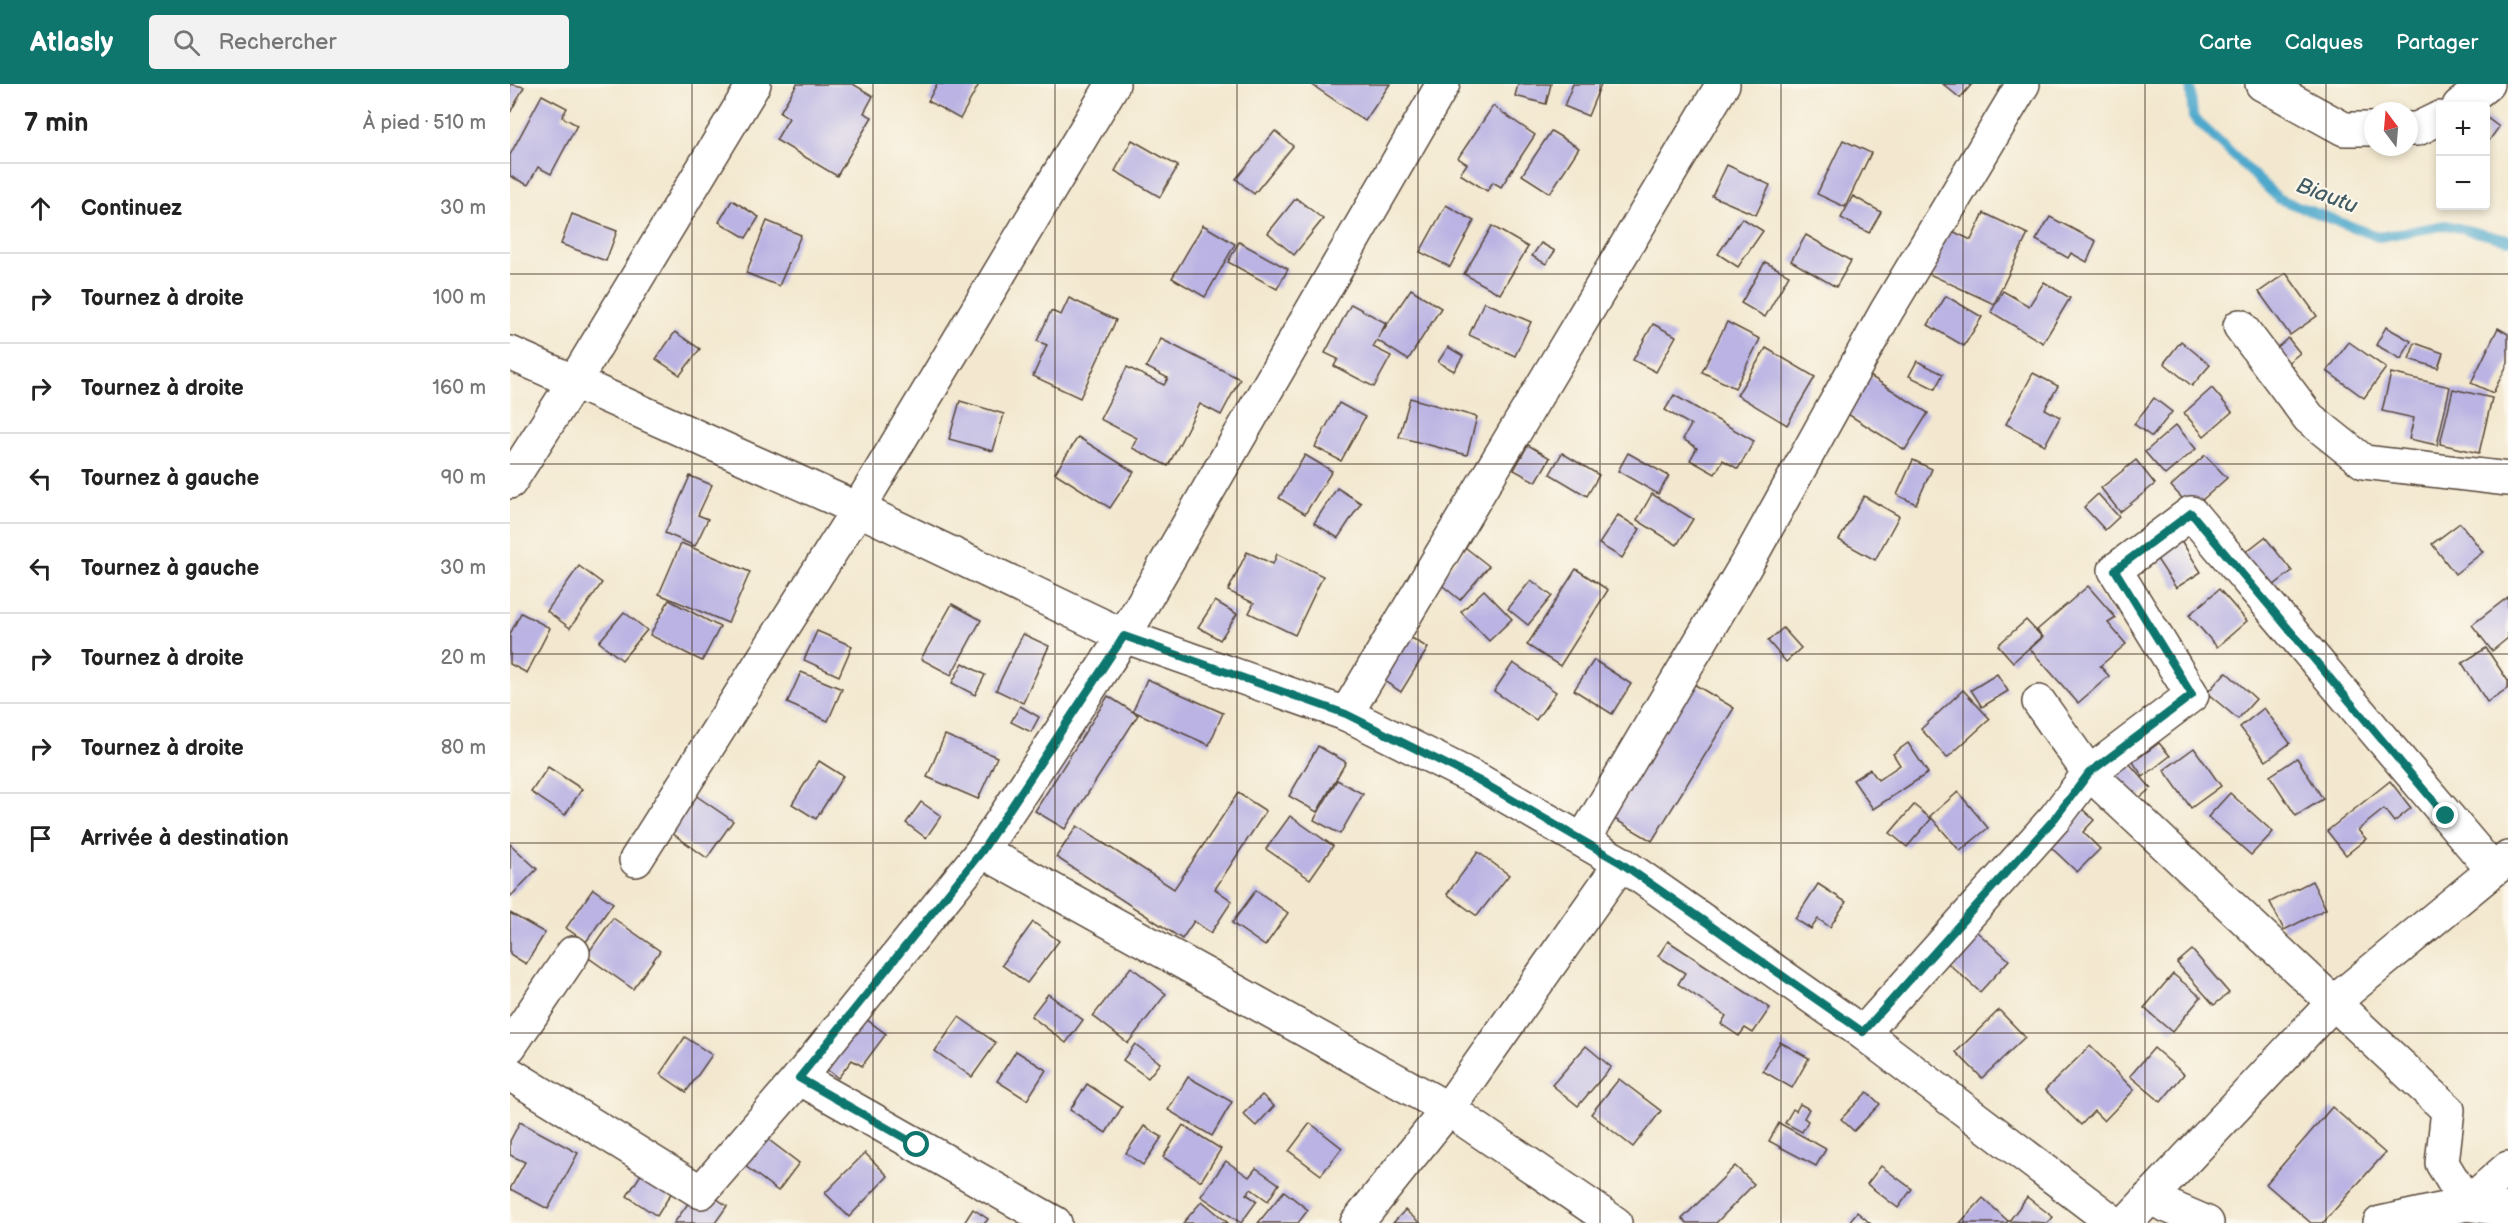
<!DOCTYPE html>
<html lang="fr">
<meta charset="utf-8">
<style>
:root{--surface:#fff;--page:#f2f2f2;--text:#222;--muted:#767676;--line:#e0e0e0;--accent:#0f766e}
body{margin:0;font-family:"Balsamiq Sans",sans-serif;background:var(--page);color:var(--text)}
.controls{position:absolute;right:18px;top:18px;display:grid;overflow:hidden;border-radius:6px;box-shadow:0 3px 9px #0003}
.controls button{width:54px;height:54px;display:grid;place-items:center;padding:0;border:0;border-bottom:2px solid var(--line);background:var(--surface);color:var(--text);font:30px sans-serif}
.compass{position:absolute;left:1854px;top:18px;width:54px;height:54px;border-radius:50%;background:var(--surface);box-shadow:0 3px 9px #0003;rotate:344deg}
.stop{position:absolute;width:18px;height:18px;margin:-14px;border:4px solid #0f766e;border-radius:50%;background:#fff}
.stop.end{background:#0f766e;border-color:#fff;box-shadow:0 2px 6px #0008}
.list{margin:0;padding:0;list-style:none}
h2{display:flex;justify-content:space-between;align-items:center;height:78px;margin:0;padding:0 24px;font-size:26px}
h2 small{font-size:20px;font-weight:400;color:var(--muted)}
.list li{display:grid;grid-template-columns:39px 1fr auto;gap:18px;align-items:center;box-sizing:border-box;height:90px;padding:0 24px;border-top:2px solid var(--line)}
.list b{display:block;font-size:22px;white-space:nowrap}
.list em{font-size:20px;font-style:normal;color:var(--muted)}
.icon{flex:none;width:33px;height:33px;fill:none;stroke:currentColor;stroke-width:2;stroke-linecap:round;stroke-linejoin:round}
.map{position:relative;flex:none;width:1998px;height:1139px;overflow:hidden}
header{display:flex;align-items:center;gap:36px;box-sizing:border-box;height:84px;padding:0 30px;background:var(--accent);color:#fff}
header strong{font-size:28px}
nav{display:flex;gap:33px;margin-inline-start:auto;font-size:21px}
.search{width:420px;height:54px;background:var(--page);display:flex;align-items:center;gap:15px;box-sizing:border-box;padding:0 21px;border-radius:6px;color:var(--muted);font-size:22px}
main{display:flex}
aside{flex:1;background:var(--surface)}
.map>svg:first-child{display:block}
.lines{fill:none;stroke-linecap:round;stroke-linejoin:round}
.stream{stroke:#4ea8cc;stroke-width:10}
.building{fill:#bab3e3}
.minor-casing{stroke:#574639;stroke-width:36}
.minor{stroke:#fff;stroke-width:33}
.route{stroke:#0f766e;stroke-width:8}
.grid{fill:none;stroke:#3b2a1e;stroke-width:1.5;stroke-opacity:0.55}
.labels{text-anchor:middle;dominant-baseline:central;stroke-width:4.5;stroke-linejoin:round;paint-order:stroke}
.water-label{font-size:22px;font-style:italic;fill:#435c64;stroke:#fbf7ec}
</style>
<header>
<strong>Atlasly</strong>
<div class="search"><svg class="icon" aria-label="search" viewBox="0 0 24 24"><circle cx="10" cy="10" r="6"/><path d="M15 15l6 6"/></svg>Rechercher</div>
<nav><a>Carte</a><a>Calques</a><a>Partager</a></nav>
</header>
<main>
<aside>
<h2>7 min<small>À pied · 510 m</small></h2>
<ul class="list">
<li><svg class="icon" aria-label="ahead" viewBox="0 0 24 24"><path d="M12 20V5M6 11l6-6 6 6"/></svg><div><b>Continuez</b></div><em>30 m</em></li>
<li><svg class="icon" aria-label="right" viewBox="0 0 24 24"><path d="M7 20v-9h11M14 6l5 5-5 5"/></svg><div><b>Tournez à droite</b></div><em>100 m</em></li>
<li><svg class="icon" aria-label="right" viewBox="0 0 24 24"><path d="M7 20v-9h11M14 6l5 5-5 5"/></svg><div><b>Tournez à droite</b></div><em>160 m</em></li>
<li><svg class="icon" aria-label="left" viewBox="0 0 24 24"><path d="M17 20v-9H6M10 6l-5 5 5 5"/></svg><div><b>Tournez à gauche</b></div><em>90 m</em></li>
<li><svg class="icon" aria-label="left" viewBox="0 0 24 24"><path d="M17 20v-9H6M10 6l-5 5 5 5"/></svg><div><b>Tournez à gauche</b></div><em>30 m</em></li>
<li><svg class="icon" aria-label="right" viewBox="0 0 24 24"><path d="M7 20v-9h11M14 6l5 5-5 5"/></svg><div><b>Tournez à droite</b></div><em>20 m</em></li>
<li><svg class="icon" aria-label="right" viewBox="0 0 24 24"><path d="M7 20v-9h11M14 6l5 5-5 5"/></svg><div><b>Tournez à droite</b></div><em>80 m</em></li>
<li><svg class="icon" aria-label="arrive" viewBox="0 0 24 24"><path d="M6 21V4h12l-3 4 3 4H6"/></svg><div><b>Arrivée à destination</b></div></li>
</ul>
</aside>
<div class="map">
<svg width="1998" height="1139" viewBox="0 0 1998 1139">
<rect width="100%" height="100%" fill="#fbf7ec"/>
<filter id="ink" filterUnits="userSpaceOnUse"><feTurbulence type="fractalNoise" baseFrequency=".0167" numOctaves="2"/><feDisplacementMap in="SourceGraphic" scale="12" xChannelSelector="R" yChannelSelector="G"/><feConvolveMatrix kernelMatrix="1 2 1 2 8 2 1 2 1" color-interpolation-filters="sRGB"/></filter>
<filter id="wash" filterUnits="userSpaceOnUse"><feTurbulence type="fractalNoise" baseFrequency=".008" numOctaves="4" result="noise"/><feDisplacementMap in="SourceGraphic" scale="24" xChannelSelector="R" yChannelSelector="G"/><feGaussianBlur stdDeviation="1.35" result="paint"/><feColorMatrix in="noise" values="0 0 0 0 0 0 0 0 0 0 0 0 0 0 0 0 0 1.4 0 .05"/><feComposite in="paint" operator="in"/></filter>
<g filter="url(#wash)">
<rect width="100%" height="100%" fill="#f3e8cf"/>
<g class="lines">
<polyline class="stream" points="1680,0 1683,33 1769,115 1869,153 1936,141 1998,156"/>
</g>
<g id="blocks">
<g class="building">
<polygon points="0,0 14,3 0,29"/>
<polygon points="287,0 343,0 363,12 354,29 362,33 327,92 266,56 279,34 270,28"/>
<polygon points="427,0 469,0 450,35 418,17"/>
<polygon points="801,0 880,0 855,37"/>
<polygon points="1008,0 1041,0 1036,20 1005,12"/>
<polygon points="1063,0 1091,0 1078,32 1054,22"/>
<polygon points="1433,0 1462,0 1450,14"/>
<polygon points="32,11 57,24 52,33 67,41 41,90 28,83 18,101 0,92 0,71"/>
<polygon points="983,22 1025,51 991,103 983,98 977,107 950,90 957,80 948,74"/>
<polygon points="1976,33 1989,43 1976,61"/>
<polygon points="765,47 783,62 744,110 726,95"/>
<polygon points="1041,47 1069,64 1040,109 1012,91"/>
<polygon points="622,56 668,82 650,113 605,87"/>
<polygon points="1333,56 1361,69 1335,123 1307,110"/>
<polygon points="1217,81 1260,101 1246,131 1202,112"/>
<polygon points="1343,112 1371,128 1359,149 1331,134"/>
<polygon points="786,114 813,135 784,171 758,149"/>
<polygon points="222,116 249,133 236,154 209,138"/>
<polygon points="936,121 964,137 940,183 910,168"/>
<polygon points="1474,129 1518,150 1484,220 1417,189 1438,145 1461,156"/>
<polygon points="62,130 107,147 96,177 51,160"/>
<polygon points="1540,133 1586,157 1577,178 1561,169 1558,174 1526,156"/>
<polygon points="1232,134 1253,147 1228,183 1208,170"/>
<polygon points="257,137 291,151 269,202 236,189"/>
<polygon points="693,141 725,160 695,213 662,194"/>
<polygon points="982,142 1018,163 990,210 954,190"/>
<polygon points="1296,151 1341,177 1326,203 1281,177"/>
<polygon points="729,158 778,185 767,205 718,178"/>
<polygon points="1031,159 1045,167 1036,180 1022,172"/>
<polygon points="1255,178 1279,191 1255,233 1231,219"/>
<polygon points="1776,189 1807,232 1780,251 1749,208"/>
<polygon points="1534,198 1560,214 1533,259 1481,228 1493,207 1519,222"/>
<polygon points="901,205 931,224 898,276 867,256 863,263 881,272 864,303 824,282 828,275 815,269 841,220 876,239 868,254"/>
<polygon points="1436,212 1472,233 1454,262 1418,241"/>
<polygon points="559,214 606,236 570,314 523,292 537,261 527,257 541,227 551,231"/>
<polygon points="974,218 1021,238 1005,272 959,251"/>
<polygon points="1217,238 1250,255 1225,304 1192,288"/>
<polygon points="1143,240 1166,252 1146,288 1123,276"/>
<polygon points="1876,243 1901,257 1891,275 1866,261"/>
<polygon points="1988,244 1998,250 1998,279 1983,309 1961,299"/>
<polygon points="165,248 190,265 170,291 146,275"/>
<polygon points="1778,254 1790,269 1775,281 1763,267"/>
<polygon points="651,255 730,295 711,331 690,320 658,382 622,364 627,354 590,335 617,283 654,301 658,294 636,283"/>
<polygon points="1671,257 1700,281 1682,302 1654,279"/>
<polygon points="1839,258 1876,284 1854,314 1817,287"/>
<polygon points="1905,259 1933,269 1928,284 1899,275"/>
<polygon points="938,263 953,272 944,287 928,278"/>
<polygon points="1256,264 1305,293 1277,341 1227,311"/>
<polygon points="1407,277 1433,290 1425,305 1399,292"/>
<polygon points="1523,289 1548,302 1535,325 1550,333 1535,361 1496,340"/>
<polygon points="1881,289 1940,303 1927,361 1899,355 1904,334 1872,327"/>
<polygon points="1360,292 1418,329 1395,366 1336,329"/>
<polygon points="1702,304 1722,328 1694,352 1674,329"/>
<polygon points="1943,305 1982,314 1969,369 1930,360"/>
<polygon points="1164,311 1244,357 1228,385 1213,376 1205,390 1180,376 1187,364 1173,355 1181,341 1155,326"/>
<polygon points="900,314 967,333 957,371 889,353"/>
<polygon points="1644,314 1662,328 1642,353 1624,340"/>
<polygon points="450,317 494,330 483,367 439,355"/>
<polygon points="829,319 855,333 831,377 805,363"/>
<polygon points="1666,341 1686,365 1655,391 1635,368"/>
<polygon points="568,353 624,388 600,424 545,389"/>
<polygon points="1018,361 1040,374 1026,398 1004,386"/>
<polygon points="1052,369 1089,391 1077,412 1040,390"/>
<polygon points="1118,369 1159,392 1148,410 1108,387"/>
<polygon points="795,371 822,387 795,430 769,414"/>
<polygon points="1695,371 1717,394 1682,425 1661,402"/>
<polygon points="1403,376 1422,385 1406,420 1387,411"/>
<polygon points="1626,376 1645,400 1610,428 1591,404"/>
<polygon points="180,392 202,401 188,431 198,435 185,462 155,449"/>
<polygon points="827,404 851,419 828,454 804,439"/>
<polygon points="1142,410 1183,435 1167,461 1127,436"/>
<polygon points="1588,410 1609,433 1595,446 1574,423"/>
<polygon points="1354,412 1389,432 1365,476 1329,456"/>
<polygon points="1108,431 1130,445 1112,474 1089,460"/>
<polygon points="1950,439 1973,468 1945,490 1922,460"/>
<polygon points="1667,450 1691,488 1666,504 1641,466"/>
<polygon points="1755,453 1782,487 1755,508 1728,474"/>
<polygon points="171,459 240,488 218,539 149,510"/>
<polygon points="956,464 979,482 950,516 928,498"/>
<polygon points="737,468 763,480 767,470 813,492 785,551 739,529 744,519 718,507"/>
<polygon points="69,482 92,499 60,544 37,527"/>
<polygon points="1066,485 1098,506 1050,582 1017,561"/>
<polygon points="1021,496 1042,512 1018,541 998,525"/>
<polygon points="1578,502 1606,534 1598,539 1616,560 1590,582 1599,592 1568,619 1520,565 1533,553 1527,546"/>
<polygon points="1709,505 1737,537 1707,563 1679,531"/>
<polygon points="974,506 1002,535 979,557 951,528"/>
<polygon points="1998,513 1998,554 1982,567 1962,541"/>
<polygon points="159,516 210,543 192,577 140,551"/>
<polygon points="705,517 727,530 710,556 688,543"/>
<polygon points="442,520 471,536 441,591 411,575"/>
<polygon points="114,528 137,546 112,576 89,558"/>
<polygon points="11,529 40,544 17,589 0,580 0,550"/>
<polygon points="1516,536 1532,553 1503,578 1488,561"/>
<polygon points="1273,544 1291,564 1276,578 1258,557"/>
<polygon points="307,547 342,562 329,592 294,576"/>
<polygon points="892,548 918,564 891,608 865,591"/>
<polygon points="513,550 539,562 513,619 486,606"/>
<polygon points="1976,564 1998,597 1998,604 1977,618 1952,579"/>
<polygon points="1084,576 1121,600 1102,630 1064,606"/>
<polygon points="453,579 475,591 465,611 442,599"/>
<polygon points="1003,579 1046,608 1026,636 984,607"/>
<polygon points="291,588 332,605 318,637 277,619"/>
<polygon points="1716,588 1746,615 1728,635 1697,609"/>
<polygon points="1487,590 1498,607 1472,623 1461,606"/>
<polygon points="637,595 713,629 699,661 623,627"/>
<polygon points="1182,599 1224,624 1142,757 1101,733"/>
<polygon points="1453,606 1480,635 1437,674 1411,645"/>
<polygon points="598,612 628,631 555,745 525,727"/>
<polygon points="510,622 529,633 521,648 501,638"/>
<polygon points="1754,624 1780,659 1756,677 1730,643"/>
<polygon points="435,651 487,673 468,715 417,693"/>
<polygon points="1398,659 1418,689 1363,725 1343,696 1360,685 1368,696 1390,681 1383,670"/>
<polygon points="1649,659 1660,672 1633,693 1623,678"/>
<polygon points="808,662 836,678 807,728 779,712"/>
<polygon points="1684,664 1711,702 1681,724 1654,686"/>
<polygon points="1787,674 1813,715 1786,732 1760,692"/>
<polygon points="309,677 333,692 306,735 282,720"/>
<polygon points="1618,678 1641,704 1620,722 1598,694"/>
<polygon points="38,683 72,705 55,731 21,708"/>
<polygon points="827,696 853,710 830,750 804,736"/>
<polygon points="1880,697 1901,724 1884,738 1874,725 1848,746 1856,755 1836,771 1817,747"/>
<polygon points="1448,708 1478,744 1450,767 1420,732"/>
<polygon points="728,709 756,727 705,805 722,817 701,849 684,837 672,855 546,773 567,742 664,805"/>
<polygon points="1720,709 1763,748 1741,771 1698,733"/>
<polygon points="185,711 223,737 197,774 159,747"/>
<polygon points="411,718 431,732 416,754 396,739"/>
<polygon points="1567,720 1584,736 1573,748 1590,765 1567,788 1529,752"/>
<polygon points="1404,721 1421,735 1397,763 1380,749"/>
<polygon points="780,732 823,762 800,795 756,765"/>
<polygon points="0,760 27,785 0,813"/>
<polygon points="968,768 999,791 967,832 937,810"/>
<polygon points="1802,797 1816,825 1774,846 1760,818"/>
<polygon points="1308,800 1336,818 1320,843 1308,835 1301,845 1285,835"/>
<polygon points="83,805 103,819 76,858 56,844"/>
<polygon points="746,806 778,829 755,862 722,839"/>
<polygon points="0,829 35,849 16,880 0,870"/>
<polygon points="103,834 150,867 123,905 76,872"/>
<polygon points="523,838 549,857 517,899 492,881"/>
<polygon points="1459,841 1499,876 1470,908 1430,872"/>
<polygon points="1158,857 1260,924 1243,949 1235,944 1229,952 1211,940 1216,932 1168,900 1175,889 1148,872"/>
<polygon points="1682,866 1719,909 1704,921 1667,879"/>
<polygon points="621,883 656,910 618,959 583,932"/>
<polygon points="1663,890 1691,913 1662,948 1634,924"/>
<polygon points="538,910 573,936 556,959 521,932"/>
<polygon points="337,921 376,950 352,982 342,976 328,994 299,972"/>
<polygon points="1489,926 1515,953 1472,994 1446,968"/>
<polygon points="449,933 486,959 462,993 425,967"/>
<polygon points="175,953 202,971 176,1008 150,990"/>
<polygon points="1270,958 1299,974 1282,1004 1253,987"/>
<polygon points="625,960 650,979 638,994 613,976"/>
<polygon points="1076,962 1101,983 1068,1022 1042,1001"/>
<polygon points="1580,962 1624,1006 1594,1037 1584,1027 1571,1041 1535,1006"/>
<polygon points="1644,964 1674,990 1651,1018 1620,992"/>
<polygon points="506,967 536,986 517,1016 487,997"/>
<polygon points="678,993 722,1018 702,1052 658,1026"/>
<polygon points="1109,995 1151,1027 1123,1063 1081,1030"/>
<polygon points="577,1000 612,1023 596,1049 560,1026"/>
<polygon points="1357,1008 1370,1020 1344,1047 1331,1035"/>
<polygon points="752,1011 764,1022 746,1042 733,1030"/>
<polygon points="1290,1020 1299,1025 1294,1034 1298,1037 1292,1048 1275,1039 1283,1025 1286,1027"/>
<polygon points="1822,1023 1875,1069 1813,1139 1801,1139 1756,1100"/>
<polygon points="10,1038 68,1069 38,1125 0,1105 15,1078 0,1071 0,1057"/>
<polygon points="800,1039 832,1064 811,1091 779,1067"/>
<polygon points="1269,1039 1316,1065 1306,1082 1259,1057"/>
<polygon points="673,1041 711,1065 691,1097 653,1073"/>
<polygon points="634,1042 652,1053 633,1081 616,1069"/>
<polygon points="251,1050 289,1079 268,1107 230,1078"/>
<polygon points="355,1069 378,1092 339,1133 315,1109"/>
<polygon points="144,1070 174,1089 147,1132 117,1112"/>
<polygon points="716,1077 739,1093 746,1084 769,1100 758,1117 741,1105 736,1110 747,1117 731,1139 691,1112"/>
<polygon points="1225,1082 1244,1100 1206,1139 1177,1139 1172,1135"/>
<polygon points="1371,1082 1402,1105 1388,1124 1357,1100"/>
<polygon points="190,1103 217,1122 205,1139 164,1139"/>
<polygon points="774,1107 798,1126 788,1139 748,1139"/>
<polygon points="1517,1113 1543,1133 1538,1139 1499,1137"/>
<polygon points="1473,1114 1498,1137 1496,1139 1450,1139"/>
<polygon points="692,1117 718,1139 673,1139"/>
<polygon points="463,1125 478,1135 475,1139 454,1139"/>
<polygon points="895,1126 910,1139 883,1139"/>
<polygon points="1347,1128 1360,1139 1338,1139"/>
</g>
</g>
</g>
<g filter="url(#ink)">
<use href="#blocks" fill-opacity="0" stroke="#574639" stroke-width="1.5"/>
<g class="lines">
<defs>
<g id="minor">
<polyline points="1752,0 1834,45 1863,45"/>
<polyline points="1949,22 1977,0"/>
<polyline points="1899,45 1907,45 1930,34"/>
<polyline points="1730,242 1799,334 1854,378 1998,395"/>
<polyline points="0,269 348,425 614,552 836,630 968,696 1111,779 1353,949 1604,1139"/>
<polyline points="0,398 64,298 244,0"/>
<polyline points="1529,618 1579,689 1938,1026 1932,1079 1957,1120 1998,1126"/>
<polyline points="836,630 1213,0"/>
<polyline points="1073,756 1237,479 1376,228 1513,0"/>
<polyline points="472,767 938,1025 1105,1139"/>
<polyline points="126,776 348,425 603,0"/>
<polyline points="1353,949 1545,734 1579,689 1682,611 1605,486 1681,429 1982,785"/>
<polyline points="0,962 63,869"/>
<polyline points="0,990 191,1108 289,994 472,767 614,552 933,0"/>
<polyline points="289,994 545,1139"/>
<polyline points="1639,1114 1697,1139"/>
<polyline points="847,1139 938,1025 1111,779"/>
<polyline points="1616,1139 1824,918 1998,774"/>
<polyline points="1870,1139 1957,1120 1998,1084"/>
</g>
</defs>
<use href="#minor" class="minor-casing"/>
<use href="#minor" class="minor"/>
</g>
</g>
<g class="lines" filter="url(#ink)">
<polyline class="route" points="407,1061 289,994 472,767 614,552 836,630 968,696 1111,779 1353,948 1545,734 1579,689 1682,611 1605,486 1681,429 1936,732"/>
</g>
<path class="grid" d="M182,0V1139M363,0V1139M545,0V1139M727,0V1139M908,0V1139M1090,0V1139M1271,0V1139M1453,0V1139M1635,0V1139M1816,0V1139M0,190H1998M0,380H1998M0,570H1998M0,759H1998M0,949H1998"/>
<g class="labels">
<g class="water-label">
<text transform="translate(1817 112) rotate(21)">Biautu</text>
</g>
</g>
</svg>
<div class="controls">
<button>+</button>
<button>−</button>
</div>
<svg class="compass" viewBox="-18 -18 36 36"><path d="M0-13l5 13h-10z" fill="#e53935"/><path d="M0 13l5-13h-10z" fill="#767676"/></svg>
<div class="stop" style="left:407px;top:1061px"></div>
<div class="stop end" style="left:1936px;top:732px"></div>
</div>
</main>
